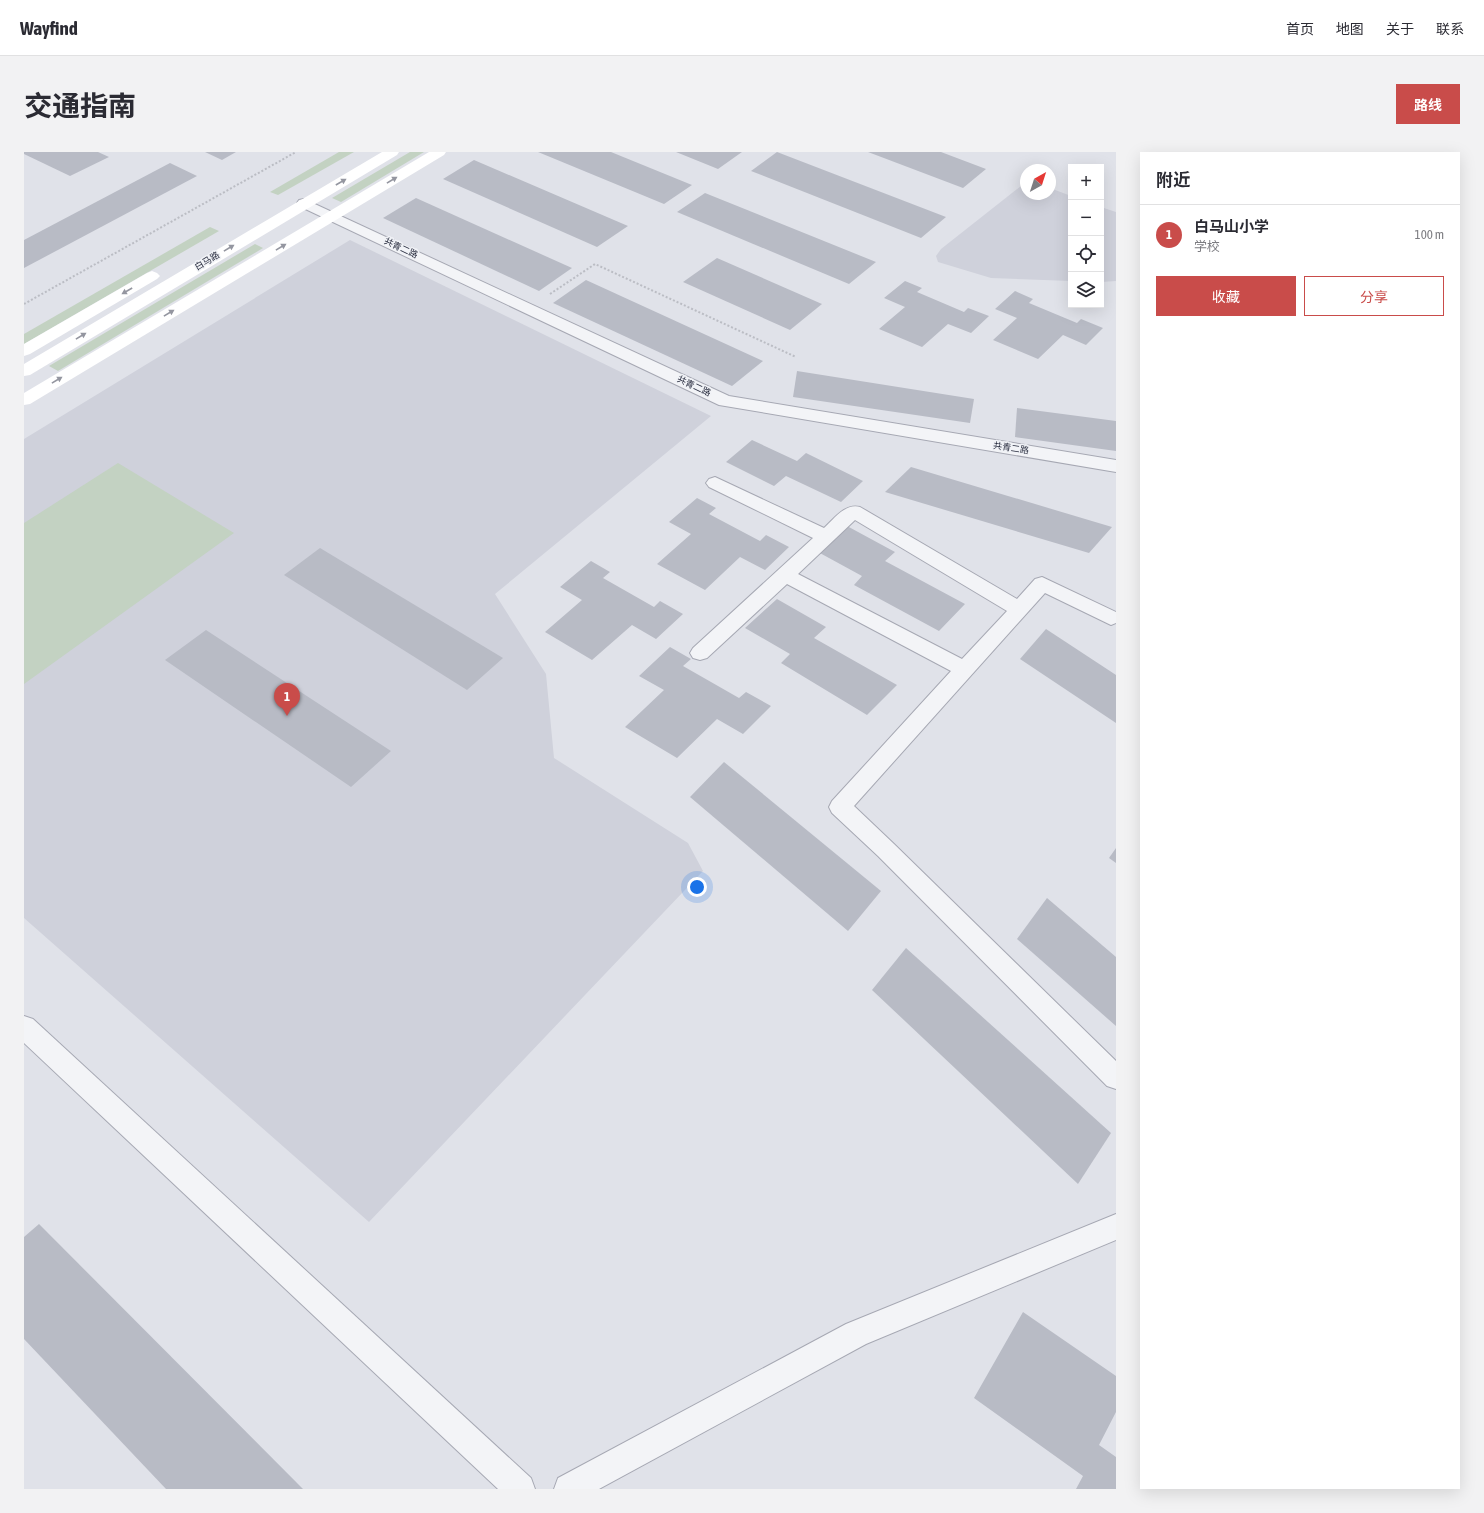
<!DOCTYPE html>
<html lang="zh">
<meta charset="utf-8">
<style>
:root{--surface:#fff;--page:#f2f2f3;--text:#2b2b33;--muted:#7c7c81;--line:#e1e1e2;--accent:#c94c4a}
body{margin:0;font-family:"Asap Condensed","Noto Sans SC",sans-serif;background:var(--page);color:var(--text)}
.controls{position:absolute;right:12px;top:12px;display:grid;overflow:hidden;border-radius:0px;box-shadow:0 4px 16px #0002}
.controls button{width:36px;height:36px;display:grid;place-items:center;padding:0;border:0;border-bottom:1px solid var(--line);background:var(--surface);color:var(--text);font:20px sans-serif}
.compass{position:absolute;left:996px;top:12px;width:36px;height:36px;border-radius:50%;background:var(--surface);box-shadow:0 4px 16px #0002;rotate:39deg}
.you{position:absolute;left:673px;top:735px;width:14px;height:14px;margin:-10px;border:3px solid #fff;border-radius:50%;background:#1a73e8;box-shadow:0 0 0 6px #1a73e833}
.badge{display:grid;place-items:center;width:26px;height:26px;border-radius:50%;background:var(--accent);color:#fff;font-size:13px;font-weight:700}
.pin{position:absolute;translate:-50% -33px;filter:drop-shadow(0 1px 2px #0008)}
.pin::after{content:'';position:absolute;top:21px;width:14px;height:12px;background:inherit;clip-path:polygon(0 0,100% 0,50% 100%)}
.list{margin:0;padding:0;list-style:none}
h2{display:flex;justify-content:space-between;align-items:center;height:52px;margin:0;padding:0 16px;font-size:17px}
h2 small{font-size:13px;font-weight:400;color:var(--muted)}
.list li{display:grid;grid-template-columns:26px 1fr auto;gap:12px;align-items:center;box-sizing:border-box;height:60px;padding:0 16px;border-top:1px solid var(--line)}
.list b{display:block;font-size:15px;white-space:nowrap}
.list p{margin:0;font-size:13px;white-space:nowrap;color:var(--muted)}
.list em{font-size:13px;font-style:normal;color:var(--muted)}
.actions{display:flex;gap:8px;padding:12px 16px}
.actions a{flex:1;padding:9px 0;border:1px solid var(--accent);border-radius:0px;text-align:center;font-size:14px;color:var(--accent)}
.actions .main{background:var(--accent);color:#fff}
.icon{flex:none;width:22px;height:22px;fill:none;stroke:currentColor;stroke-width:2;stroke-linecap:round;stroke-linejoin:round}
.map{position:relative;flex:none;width:1092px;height:1337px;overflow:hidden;border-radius:0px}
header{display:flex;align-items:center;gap:24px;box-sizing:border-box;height:56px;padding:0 20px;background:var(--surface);border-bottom:1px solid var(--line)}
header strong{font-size:19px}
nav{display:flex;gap:22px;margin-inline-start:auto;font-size:14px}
.intro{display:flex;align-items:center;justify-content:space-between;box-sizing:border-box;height:96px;padding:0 24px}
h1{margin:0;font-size:28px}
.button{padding:10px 18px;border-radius:0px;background:var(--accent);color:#fff;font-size:14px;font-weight:700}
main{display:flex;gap:24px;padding:0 24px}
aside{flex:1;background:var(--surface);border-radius:0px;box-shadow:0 4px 16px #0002}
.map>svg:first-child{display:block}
.built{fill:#cfd1db}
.green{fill:#c3d2c2}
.building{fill:#b8bbc5}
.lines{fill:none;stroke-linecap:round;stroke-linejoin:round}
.street-casing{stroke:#a6a8b3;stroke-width:2}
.path{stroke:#bbbdc4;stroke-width:2;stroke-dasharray:2 2;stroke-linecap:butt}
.street{fill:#f3f4f7;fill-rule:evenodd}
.secondary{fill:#fff;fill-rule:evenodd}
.oneway{fill:#9496a0}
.labels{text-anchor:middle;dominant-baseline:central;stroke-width:3;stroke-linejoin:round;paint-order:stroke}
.far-street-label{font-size:9px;fill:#2a2e40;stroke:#f0f2f6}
</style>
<header>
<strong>Wayfind</strong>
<nav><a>首页</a><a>地图</a><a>关于</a><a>联系</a></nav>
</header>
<div class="intro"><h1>交通指南</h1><a class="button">路线</a></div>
<main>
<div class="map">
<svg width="1092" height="1337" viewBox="0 0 1092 1337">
<rect width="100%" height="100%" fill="#e0e2e9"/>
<g class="built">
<polygon points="1002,30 1002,42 1026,42 1026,36 1047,44 1047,129 967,126 914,110 912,104 917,97"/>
<polygon points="1077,55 1092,60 1092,129 1077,130"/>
<polygon points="326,88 687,264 471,442 522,522 530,606 664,691 679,719 345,1070 0,766 0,287"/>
</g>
<g class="green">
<polygon points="315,0 330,0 254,43 246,40"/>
<polygon points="386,0 400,0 317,50 308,46"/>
<polygon points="186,75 195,79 0,192 0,182"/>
<polygon points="231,92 239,96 34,219 25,214"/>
<polygon points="94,311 210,381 0,532 0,371"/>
</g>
<g class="building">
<polygon points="0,0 74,0 85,5 46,24 0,2"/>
<polygon points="181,0 212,0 198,8"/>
<polygon points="514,0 587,0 668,33 640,52"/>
<polygon points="652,0 718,0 694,17"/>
<polygon points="753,0 922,65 897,86 727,19"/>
<polygon points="844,0 917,0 962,17 939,36"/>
<polygon points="450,8 604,74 573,95 419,27"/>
<polygon points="146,11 173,24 0,116 0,88"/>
<polygon points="681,41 852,110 825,132 653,60"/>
<polygon points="392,46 548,116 515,139 359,66"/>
<polygon points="693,106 798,152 766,178 659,130"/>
<polygon points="562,128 739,209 708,234 529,151"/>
<polygon points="881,129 898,136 893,140 940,160 944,156 965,164 947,181 924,172 898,195 855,177 881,155 860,146"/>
<polygon points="991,139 1009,147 1005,151 1053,171 1057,167 1079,176 1062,193 1039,183 1014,207 969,188 993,166 971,157"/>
<polygon points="773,219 950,247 946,271 769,245"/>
<polygon points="993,256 1092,269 1092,299 991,285"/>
<polygon points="728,288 773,309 782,301 839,329 817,350 762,324 750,334 702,310"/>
<polygon points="887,315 1088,375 1065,401 861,340"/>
<polygon points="673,346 692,356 685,362 736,389 742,383 765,395 741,418 716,405 681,438 633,412 667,382 645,370"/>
<polygon points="823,374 871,400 861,409 941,452 915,479 830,433 838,424 794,400"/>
<polygon points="296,396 479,506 443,538 260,423"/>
<polygon points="567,409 586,420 579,426 630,455 636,449 659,462 632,487 608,473 568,508 521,480 558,448 536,435"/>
<polygon points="753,447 802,475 790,486 873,533 843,563 757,511 766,502 721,476"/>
<polygon points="1022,477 1092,523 1092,571 996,507"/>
<polygon points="182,478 367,599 327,635 141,508"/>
<polygon points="646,495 667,507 659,514 715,546 722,540 747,554 719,582 693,567 653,606 601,575 640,538 615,524"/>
<polygon points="700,610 857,739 824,779 666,645"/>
<polygon points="1092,696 1092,711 1085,706"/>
<polygon points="1023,746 1092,805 1092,874 993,787"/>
<polygon points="882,796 1087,981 1054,1032 848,838"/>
<polygon points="15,1072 279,1337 142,1337 0,1187 0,1085"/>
<polygon points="999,1160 1092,1224 1092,1260 1075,1293 1092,1305 1092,1337 1052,1337 1059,1324 950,1246"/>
</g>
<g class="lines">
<defs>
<g id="street">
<polygon points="280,47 705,244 1092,308 1092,320 695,253 275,54 273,51 275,48"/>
<path d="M691,325L800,376C810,367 821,351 836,355L993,447L1011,427L1018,425L1092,460V471L1087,473L1021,441L830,654L870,692L1092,909V937L1083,934L854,704L808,661L805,655L808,649L927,519L763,432L683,506L676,508L669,506L666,501L669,496L789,386L685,335L682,331L685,327ZM831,368L983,459L938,507L774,422Z"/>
<polygon points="0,864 9,867 507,1326 511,1337 474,1337 0,891"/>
<polygon points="1092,1062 1092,1088 842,1192 575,1337 530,1337 534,1326 822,1172"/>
</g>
</defs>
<use href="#street" class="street-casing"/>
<g class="path">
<polyline points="526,142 571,112 772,205"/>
<polyline points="0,152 272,0"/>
</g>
<use href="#street" class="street"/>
<g class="secondary">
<polygon points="358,0 375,0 373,3 6,223 0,224 0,212"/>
<polygon points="405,0 422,0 420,3 6,252 0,253 0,241"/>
<polygon points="128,119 133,121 136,124 133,127 6,202 0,204 0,192 123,121"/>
</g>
</g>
<defs><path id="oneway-solid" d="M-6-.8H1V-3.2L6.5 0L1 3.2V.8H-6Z"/></defs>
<g class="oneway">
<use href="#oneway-solid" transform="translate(368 28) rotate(-31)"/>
<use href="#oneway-solid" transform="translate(317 30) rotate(-30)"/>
<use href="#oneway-solid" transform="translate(257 95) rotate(-31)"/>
<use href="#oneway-solid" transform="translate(205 96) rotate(-31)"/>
<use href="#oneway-solid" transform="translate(103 139) rotate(150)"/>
<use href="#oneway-solid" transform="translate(145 161) rotate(-31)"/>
<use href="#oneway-solid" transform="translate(57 184) rotate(-31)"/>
<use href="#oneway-solid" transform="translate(33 228) rotate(-31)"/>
</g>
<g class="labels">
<g class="far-street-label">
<text transform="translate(377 96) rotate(25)">共青二路</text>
<text transform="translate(183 109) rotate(-31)">白马路</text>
<text transform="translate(670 234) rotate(25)">共青二路</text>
<text transform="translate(987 296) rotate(9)">共青二路</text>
</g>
</g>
</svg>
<div class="controls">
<button>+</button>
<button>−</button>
<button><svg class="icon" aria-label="locate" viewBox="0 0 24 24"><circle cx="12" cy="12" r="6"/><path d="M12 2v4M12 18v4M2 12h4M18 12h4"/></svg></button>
<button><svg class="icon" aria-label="layers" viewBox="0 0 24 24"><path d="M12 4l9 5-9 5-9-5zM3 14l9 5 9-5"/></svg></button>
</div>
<svg class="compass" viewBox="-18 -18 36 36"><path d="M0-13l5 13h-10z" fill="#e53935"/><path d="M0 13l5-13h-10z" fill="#7c7c81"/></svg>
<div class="you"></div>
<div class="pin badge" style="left:263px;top:564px">1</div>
</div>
<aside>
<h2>附近<small></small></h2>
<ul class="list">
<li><span class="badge">1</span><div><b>白马山小学</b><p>学校</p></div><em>100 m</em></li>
</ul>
<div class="actions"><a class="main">收藏</a><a>分享</a></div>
</aside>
</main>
